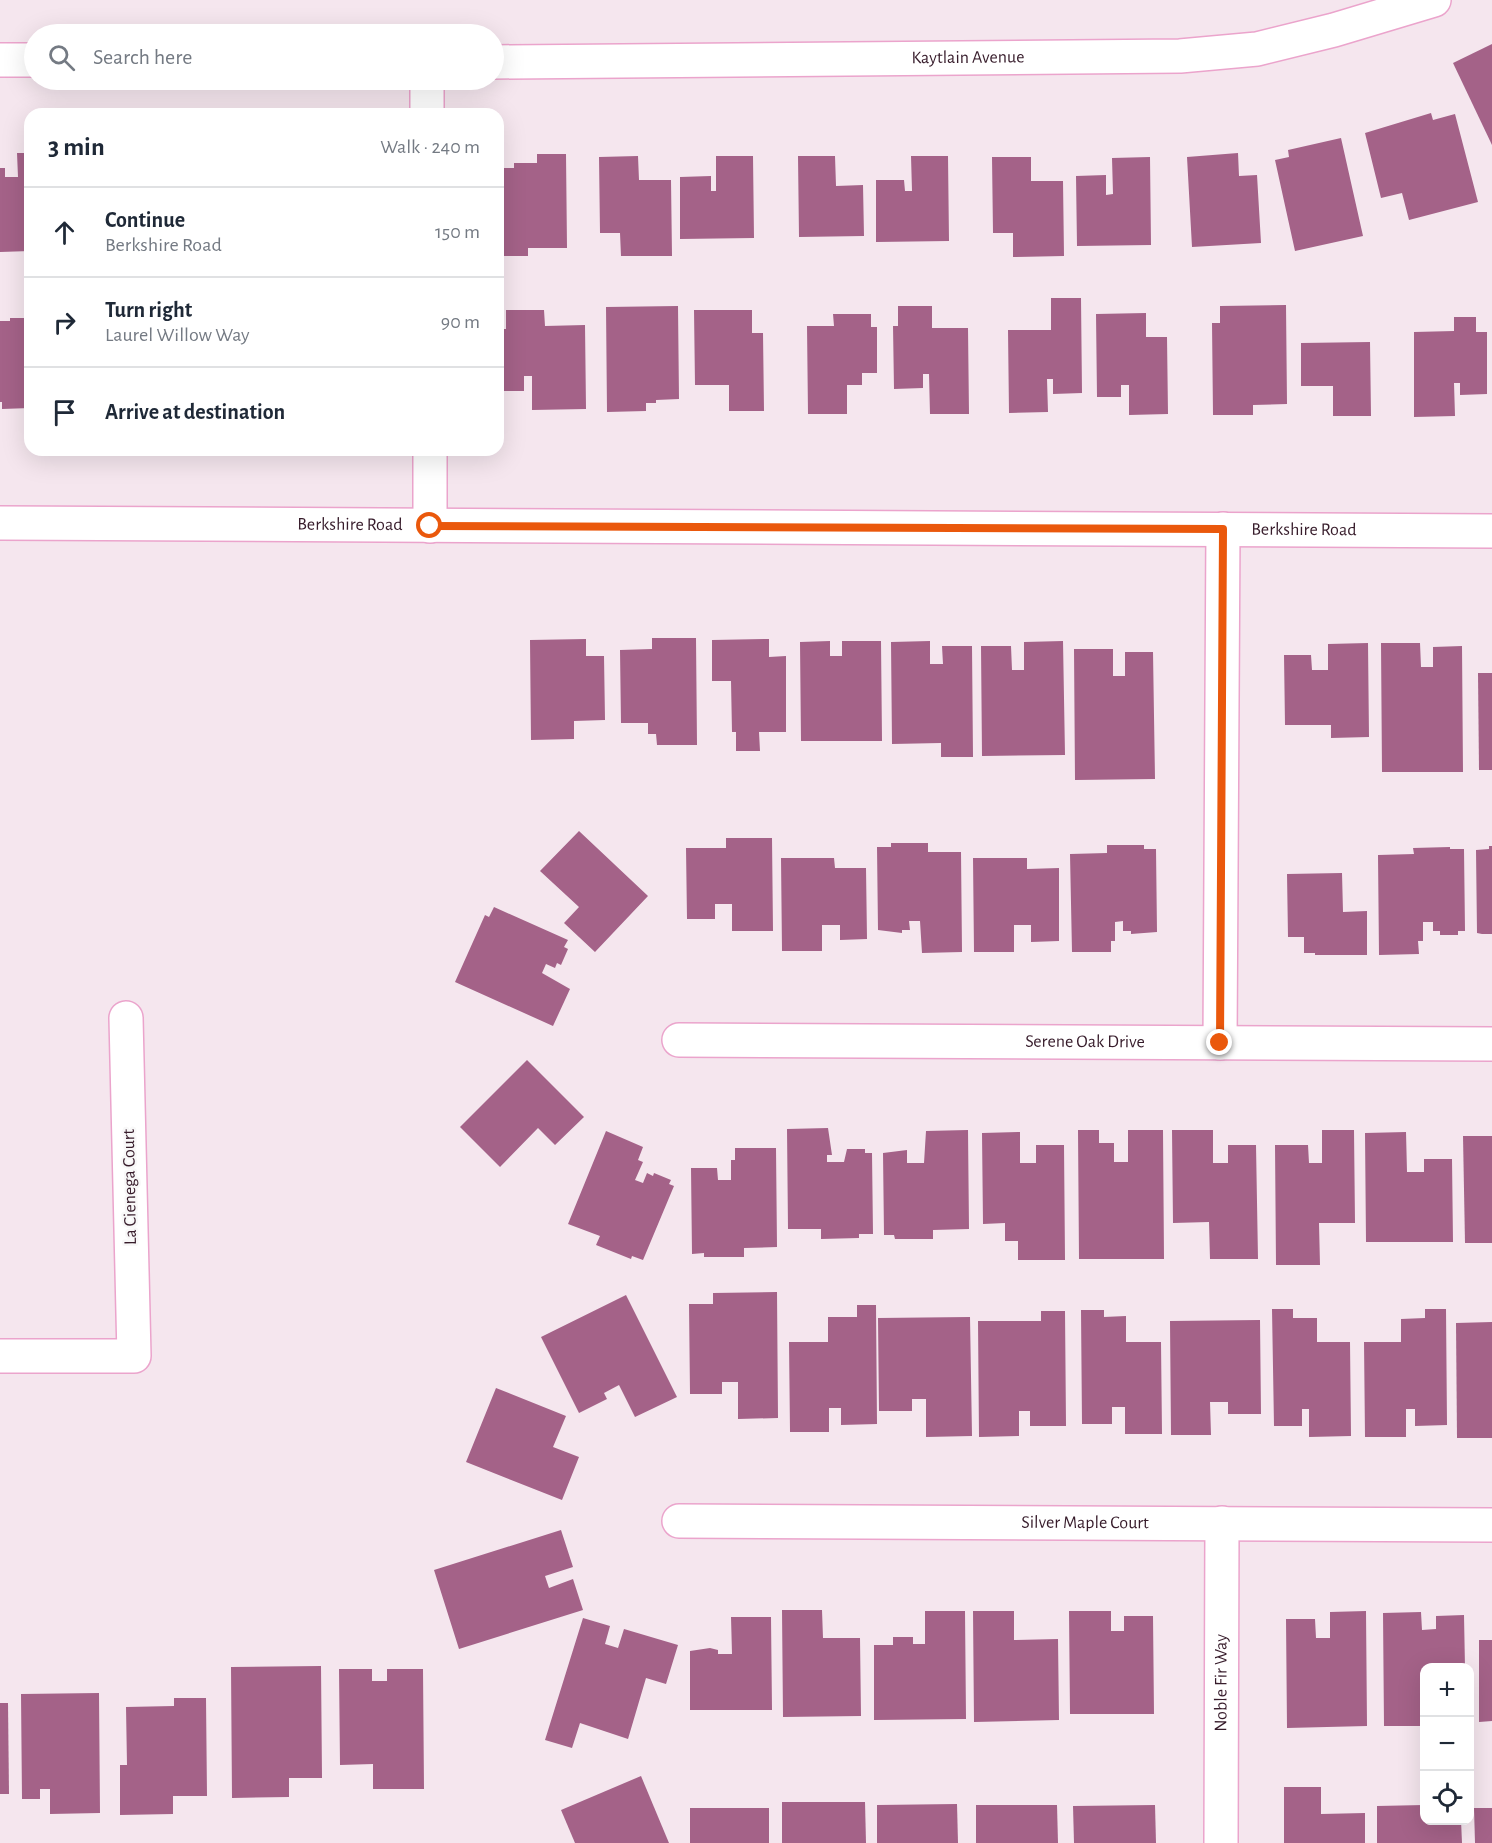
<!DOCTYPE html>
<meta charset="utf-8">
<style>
:root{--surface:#fff;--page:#f6f6f7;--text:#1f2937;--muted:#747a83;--line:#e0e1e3}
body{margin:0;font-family:"Alegreya Sans",sans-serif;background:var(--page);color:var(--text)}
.controls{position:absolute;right:18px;bottom:18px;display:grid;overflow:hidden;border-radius:12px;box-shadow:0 6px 24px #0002}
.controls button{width:54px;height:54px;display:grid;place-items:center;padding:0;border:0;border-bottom:2px solid var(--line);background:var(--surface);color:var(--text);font:30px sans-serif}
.stop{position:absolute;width:18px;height:18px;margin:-14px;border:4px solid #ea580c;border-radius:50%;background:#fff}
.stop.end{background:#ea580c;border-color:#fff;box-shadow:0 2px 6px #0008}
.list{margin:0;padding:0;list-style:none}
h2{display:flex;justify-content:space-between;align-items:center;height:78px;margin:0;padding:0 24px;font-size:26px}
h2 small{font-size:20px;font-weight:400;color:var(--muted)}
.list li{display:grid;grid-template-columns:39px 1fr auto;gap:18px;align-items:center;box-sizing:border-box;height:90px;padding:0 24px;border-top:2px solid var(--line)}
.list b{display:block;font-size:22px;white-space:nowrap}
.list p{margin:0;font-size:20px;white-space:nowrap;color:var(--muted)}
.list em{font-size:20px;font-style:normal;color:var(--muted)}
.icon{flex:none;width:33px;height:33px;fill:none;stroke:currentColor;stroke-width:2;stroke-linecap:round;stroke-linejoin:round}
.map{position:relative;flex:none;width:1492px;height:1843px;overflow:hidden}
.search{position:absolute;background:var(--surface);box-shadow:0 6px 24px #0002;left:24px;top:24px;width:480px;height:66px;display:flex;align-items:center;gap:15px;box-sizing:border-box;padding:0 21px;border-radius:33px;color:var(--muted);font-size:22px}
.panel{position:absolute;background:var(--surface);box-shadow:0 6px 24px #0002;left:24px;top:108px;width:480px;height:348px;border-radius:18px}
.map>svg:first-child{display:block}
.building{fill:#a46288}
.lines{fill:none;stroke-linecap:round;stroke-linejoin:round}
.minor-casing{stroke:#eba4cc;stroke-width:36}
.tertiary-casing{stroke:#eba4cc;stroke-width:36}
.minor{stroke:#fff;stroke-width:33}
.tertiary{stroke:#fff;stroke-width:33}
.route{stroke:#ea580c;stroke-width:8}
.labels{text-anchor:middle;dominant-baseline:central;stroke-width:5;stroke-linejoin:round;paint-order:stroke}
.street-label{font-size:18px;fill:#371c2b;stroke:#f8f8f8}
</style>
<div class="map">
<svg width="1492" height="1843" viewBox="0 0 1492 1843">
<rect width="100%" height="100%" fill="#f5e6ee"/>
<g class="building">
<polygon points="1492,44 1492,145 1453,63"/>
<polygon points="1431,113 1433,120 1455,114 1478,202 1409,220 1402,193 1381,198 1365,133"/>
<polygon points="1341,138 1363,236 1295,251 1275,160 1289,157 1288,150"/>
<polygon points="17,153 30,153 30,251 0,252 0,168 5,168 5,177 18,177"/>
<polygon points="1238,153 1239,176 1257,175 1261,243 1192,247 1187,157"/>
<polygon points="537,154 566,154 567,248 528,248 528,256 498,256 498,168 514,168 514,163 537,163"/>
<polygon points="638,156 639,180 671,180 672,256 621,256 620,233 600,233 599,157"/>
<polygon points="716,156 753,156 754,238 680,239 680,177 711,176 711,191 716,191"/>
<polygon points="798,156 835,156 836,186 863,185 864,236 799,237"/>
<polygon points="911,156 948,156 949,241 876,242 876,180 904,180 905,191 912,191"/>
<polygon points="992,157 1031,157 1031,181 1063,181 1064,256 1013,257 1013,233 993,233"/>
<polygon points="1150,157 1151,245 1077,246 1076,176 1106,175 1106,195 1113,194 1112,158"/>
<polygon points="1051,298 1081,298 1082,393 1053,394 1053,379 1047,379 1048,412 1009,413 1008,330 1051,330"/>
<polygon points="1286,305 1287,404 1253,405 1253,415 1213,415 1212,323 1220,323 1220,306"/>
<polygon points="678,306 679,399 656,400 656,403 646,403 646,411 607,412 606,307"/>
<polygon points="898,306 932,306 932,328 968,328 969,414 930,414 929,374 923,374 923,388 894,389 893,326 898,326"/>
<polygon points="506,310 544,310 545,326 585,325 586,409 532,410 532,376 524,376 524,391 498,391 498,329 506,329"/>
<polygon points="694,310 752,310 752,333 763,333 764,411 729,411 729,385 695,385"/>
<polygon points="1146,313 1146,337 1167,337 1168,414 1129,415 1129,385 1121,385 1121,397 1097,397 1096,314"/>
<polygon points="833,314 871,314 871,327 877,327 877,373 862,373 862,385 847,385 847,414 808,414 807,326 834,326"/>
<polygon points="1454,317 1476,317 1476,332 1487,332 1487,394 1460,395 1460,383 1454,383 1455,416 1414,417 1414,332 1454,331"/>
<polygon points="10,318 30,318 30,408 2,409 2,402 0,402 0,321 10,321"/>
<polygon points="1370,342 1371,416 1333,416 1333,386 1301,386 1301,343"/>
<polygon points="652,638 696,638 697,745 657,745 656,734 648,734 648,723 621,723 620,650 652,649"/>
<polygon points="586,639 586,656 604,656 605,720 574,721 574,739 531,740 530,640"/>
<polygon points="769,639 769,657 786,656 786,732 759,732 760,751 736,751 736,732 732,732 731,681 712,681 712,640"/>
<polygon points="830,641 830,656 842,656 842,641 881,641 882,741 801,741 800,642"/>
<polygon points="930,641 930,664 943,664 942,646 972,646 973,757 941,757 941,743 892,744 891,642"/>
<polygon points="1063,641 1065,755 982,756 981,646 1011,646 1012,670 1024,670 1024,642"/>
<polygon points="1368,643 1369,737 1331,738 1331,725 1285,725 1284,655 1311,655 1312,670 1328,670 1328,644"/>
<polygon points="1381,643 1420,643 1421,667 1433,667 1433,647 1462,646 1463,772 1382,772"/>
<polygon points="1074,649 1113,649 1113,676 1125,676 1125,652 1153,652 1155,779 1075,780"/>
<polygon points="1478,673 1492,673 1492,770 1479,770"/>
<polygon points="579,831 648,896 595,952 564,923 579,907 540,871"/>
<polygon points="726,838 772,838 773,931 732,931 732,904 715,904 715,919 687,919 686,848 726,848"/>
<polygon points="891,843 928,843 928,852 961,852 962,952 922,953 920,921 909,921 910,930 902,930 902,933 878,930 877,847 891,847"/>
<polygon points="1107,845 1144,845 1144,849 1156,849 1157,932 1131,934 1131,931 1123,931 1123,921 1115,922 1115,941 1111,941 1111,952 1072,952 1070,854 1107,853"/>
<polygon points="1489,846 1492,846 1492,934 1482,934 1477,933 1476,850 1489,849"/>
<polygon points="1450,847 1450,849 1464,849 1465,931 1458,931 1458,935 1440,935 1440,931 1433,931 1433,922 1423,922 1423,941 1418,941 1419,954 1379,955 1378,855 1414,854 1413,848"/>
<polygon points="781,858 834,858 835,868 866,868 867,939 840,940 840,925 822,925 822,951 782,951"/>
<polygon points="973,858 1027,858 1027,869 1059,868 1059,941 1031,942 1031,925 1014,925 1014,952 974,952"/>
<polygon points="1342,873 1343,912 1367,911 1367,955 1315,955 1315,953 1304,953 1304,937 1288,937 1287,874"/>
<polygon points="494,907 568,940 564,947 568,949 561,965 557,963 555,968 546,964 542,973 570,989 553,1026 455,982 485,915 489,917"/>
<polygon points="527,1060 584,1117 555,1145 538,1128 500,1167 460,1127"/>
<polygon points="828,1128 832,1155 827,1155 827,1162 844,1162 847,1149 865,1149 865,1153 872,1153 873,1234 859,1234 859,1238 821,1239 821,1229 788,1229 787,1129"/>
<polygon points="968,1130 969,1229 933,1230 933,1239 895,1239 894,1235 884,1235 883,1153 907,1150 907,1163 924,1163 926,1131"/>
<polygon points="1078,1130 1099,1130 1099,1143 1114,1143 1114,1162 1128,1162 1128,1130 1163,1130 1164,1259 1079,1259"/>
<polygon points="1172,1130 1213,1130 1213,1163 1228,1163 1228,1145 1256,1145 1258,1259 1210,1259 1209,1222 1173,1223"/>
<polygon points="1322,1130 1354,1130 1355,1223 1319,1223 1320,1265 1276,1265 1275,1145 1308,1145 1309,1163 1322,1163"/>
<polygon points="606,1131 643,1147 638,1160 643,1162 635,1180 643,1183 647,1173 653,1176 654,1173 671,1180 669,1184 674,1186 643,1260 632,1256 631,1259 596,1245 600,1236 568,1224"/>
<polygon points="1020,1132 1020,1163 1036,1163 1036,1145 1064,1145 1065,1260 1018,1260 1018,1241 1005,1241 1005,1223 983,1224 982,1133"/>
<polygon points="1406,1132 1407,1172 1424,1172 1424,1159 1452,1159 1453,1242 1366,1242 1365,1133"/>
<polygon points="1463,1136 1492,1136 1492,1243 1465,1243"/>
<polygon points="735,1148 776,1148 777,1247 744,1248 744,1257 704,1257 704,1253 692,1254 691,1168 717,1168 718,1180 731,1180 731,1160 735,1160"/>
<polygon points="777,1292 778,1418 738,1419 738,1382 722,1382 722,1394 690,1394 689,1304 713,1304 713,1293"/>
<polygon points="626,1295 677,1397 635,1417 619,1385 604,1393 607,1399 579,1413 541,1337"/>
<polygon points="857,1305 876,1305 877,1424 841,1425 841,1408 829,1408 829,1432 790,1432 789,1342 828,1342 828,1317 857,1317"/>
<polygon points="1272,1309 1293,1309 1293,1318 1317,1318 1317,1342 1350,1342 1351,1436 1309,1437 1309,1409 1302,1409 1302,1426 1274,1426"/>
<polygon points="1425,1309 1446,1309 1447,1425 1415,1426 1415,1409 1406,1409 1406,1437 1365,1437 1364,1342 1401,1342 1401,1319 1425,1318"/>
<polygon points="1081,1310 1104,1310 1104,1317 1126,1316 1126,1342 1161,1342 1162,1434 1125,1434 1125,1407 1112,1407 1112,1424 1082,1424"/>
<polygon points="1041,1311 1065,1311 1066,1426 1030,1426 1030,1411 1019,1411 1019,1436 979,1437 978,1321 1041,1321"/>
<polygon points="970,1317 972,1436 926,1437 926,1399 912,1399 912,1411 879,1411 878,1318"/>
<polygon points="1260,1320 1261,1414 1228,1414 1228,1402 1210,1402 1211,1435 1171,1435 1170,1321"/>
<polygon points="1492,1322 1492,1438 1457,1438 1456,1323"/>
<polygon points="496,1388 566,1416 553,1447 579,1457 562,1500 466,1462"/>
<polygon points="561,1530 573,1567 545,1576 549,1588 573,1579 583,1610 459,1649 434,1570"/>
<polygon points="782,1610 822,1610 823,1638 860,1638 861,1716 783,1717"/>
<polygon points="925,1611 965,1611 966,1719 874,1720 874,1645 893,1645 893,1637 913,1637 913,1644 925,1644"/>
<polygon points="973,1611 1014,1611 1014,1640 1058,1639 1059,1720 974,1722"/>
<polygon points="1069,1611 1111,1611 1111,1631 1124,1631 1124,1616 1153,1616 1154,1714 1070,1714"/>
<polygon points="1366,1611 1367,1726 1287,1728 1286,1619 1315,1619 1316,1638 1330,1638 1330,1612"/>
<polygon points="1421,1612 1422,1630 1436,1629 1436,1616 1464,1615 1465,1668 1424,1668 1424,1726 1384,1726 1383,1613"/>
<polygon points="731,1617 771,1617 772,1710 690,1710 690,1651 710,1648 718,1650 718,1654 732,1654"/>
<polygon points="583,1618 610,1626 605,1644 618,1648 624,1629 678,1645 666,1684 646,1678 628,1739 580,1723 572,1748 545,1740"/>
<polygon points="1479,1640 1492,1640 1492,1721 1479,1722"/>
<polygon points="321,1666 322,1778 289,1778 289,1797 232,1798 231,1667"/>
<polygon points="339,1669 372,1669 372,1681 387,1681 387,1669 423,1669 424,1789 373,1789 373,1764 340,1765"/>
<polygon points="99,1693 100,1813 50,1814 50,1789 40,1789 40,1799 22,1799 21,1694"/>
<polygon points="174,1698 206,1698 207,1796 173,1796 173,1814 120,1815 120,1765 127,1765 126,1707 174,1706"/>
<polygon points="0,1703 8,1703 9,1794 0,1794"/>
<polygon points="641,1776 669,1843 575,1843 561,1810"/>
<polygon points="1284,1787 1321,1787 1321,1814 1365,1813 1365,1843 1284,1843"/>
<polygon points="782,1802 865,1802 866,1843 782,1843"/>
<polygon points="957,1804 958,1843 877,1843 877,1805"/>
<polygon points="976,1805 1057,1805 1058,1843 976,1843"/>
<polygon points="1155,1805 1156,1843 1074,1843 1073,1806"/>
<polygon points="1424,1805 1424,1820 1461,1820 1462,1843 1377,1843 1377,1806"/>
<rect x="690" y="1808" width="79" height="35"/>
<polygon points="1474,1808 1492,1808 1492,1843 1475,1843"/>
</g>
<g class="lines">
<defs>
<g id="minor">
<polyline points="0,60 34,60"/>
<path id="s1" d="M494,62L1180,56L1257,49L1334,30L1434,0"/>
<polyline points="427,80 427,114"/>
<polyline points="430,450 430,526"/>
<path id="s2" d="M679,1040L1492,1044"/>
<polyline points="1220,1043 1223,529"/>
<polyline points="0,1356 134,1356 126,1018"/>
<path id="s3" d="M679,1521L1492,1525"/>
<path id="s4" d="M1221,1843L1222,1523"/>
</g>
<g id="tertiary">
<path id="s5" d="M0,523L1492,531"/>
</g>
</defs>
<use href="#minor" class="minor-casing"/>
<use href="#tertiary" class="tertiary-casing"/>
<use href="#minor" class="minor"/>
<use href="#tertiary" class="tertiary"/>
</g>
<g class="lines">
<polyline class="route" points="430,526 1223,529 1220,1043"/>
</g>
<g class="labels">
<g class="street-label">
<text stroke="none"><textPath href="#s1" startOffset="474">Kaytlain Avenue</textPath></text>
<text stroke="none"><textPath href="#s5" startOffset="350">Berkshire Road</textPath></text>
<text stroke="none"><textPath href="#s5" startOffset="1304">Berkshire Road</textPath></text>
<text stroke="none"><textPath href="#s2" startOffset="406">Serene Oak Drive</textPath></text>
<text transform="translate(130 1187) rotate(-91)">La Cienega Court</text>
<text stroke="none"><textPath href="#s3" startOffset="406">Silver Maple Court</textPath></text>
<text stroke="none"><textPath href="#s4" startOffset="160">Noble Fir Way</textPath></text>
</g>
</g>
</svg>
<div class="controls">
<button>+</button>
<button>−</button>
<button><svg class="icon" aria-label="locate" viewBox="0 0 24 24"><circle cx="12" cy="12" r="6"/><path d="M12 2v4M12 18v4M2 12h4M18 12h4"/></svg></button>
</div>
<div class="stop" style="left:430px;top:526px"></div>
<div class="stop end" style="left:1220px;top:1043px"></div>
<div class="search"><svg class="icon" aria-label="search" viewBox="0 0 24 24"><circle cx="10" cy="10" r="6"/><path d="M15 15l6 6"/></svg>Search here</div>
<section class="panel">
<h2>3 min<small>Walk · 240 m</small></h2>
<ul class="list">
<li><svg class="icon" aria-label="ahead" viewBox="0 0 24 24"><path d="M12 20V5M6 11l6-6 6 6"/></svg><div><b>Continue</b><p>Berkshire Road</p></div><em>150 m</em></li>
<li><svg class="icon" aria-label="right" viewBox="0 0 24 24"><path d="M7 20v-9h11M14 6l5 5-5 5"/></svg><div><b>Turn right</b><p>Laurel Willow Way</p></div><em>90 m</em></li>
<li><svg class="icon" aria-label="arrive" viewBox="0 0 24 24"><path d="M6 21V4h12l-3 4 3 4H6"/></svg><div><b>Arrive at destination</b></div></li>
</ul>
</section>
</div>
